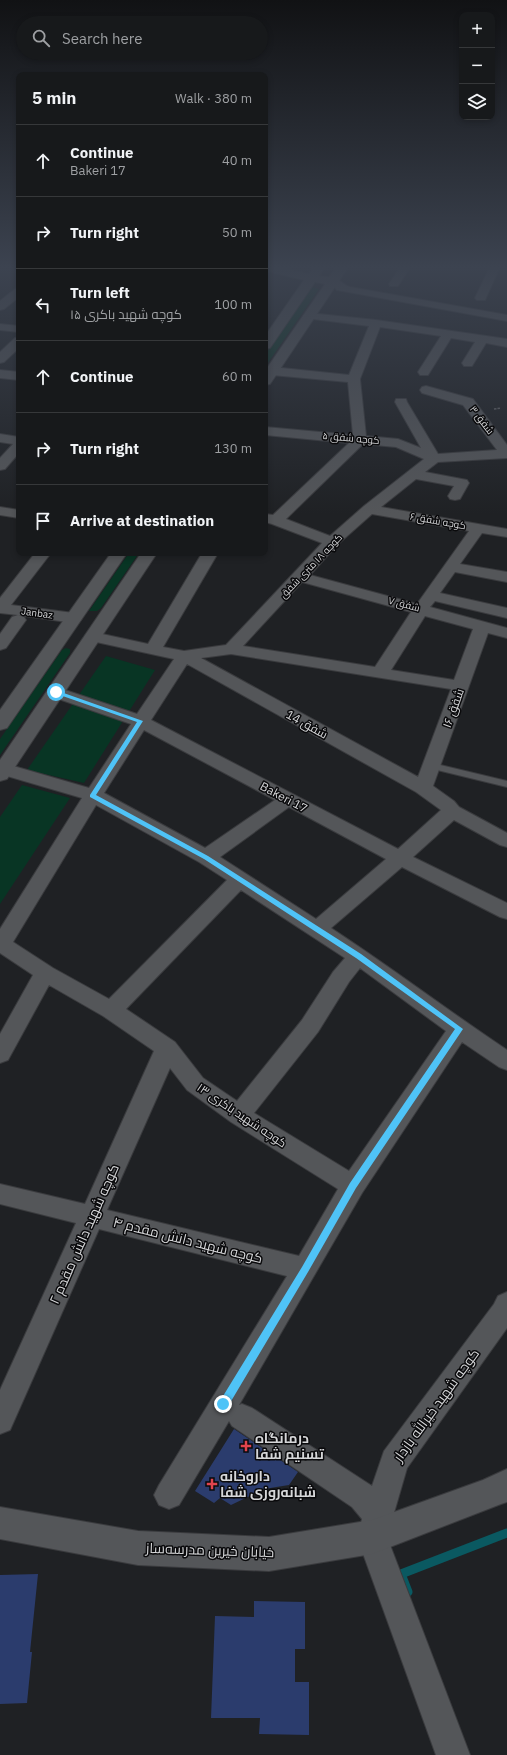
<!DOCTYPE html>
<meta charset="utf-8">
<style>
:root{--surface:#17191b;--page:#242628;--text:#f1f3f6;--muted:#9ea0a3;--line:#36383a}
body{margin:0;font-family:"IBM Plex Sans",Cairo,sans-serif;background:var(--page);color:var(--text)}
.controls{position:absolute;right:12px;top:12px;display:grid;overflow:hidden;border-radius:8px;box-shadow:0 2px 6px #0003}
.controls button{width:36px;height:36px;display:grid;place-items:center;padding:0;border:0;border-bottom:1px solid var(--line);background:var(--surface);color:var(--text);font:20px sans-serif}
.stop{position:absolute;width:12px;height:12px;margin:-9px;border:3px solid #4fc3f7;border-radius:50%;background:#fff}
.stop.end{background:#4fc3f7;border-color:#fff;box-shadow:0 1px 4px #0008}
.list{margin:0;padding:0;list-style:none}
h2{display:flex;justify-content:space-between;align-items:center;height:52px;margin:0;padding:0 16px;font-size:17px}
h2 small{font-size:13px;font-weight:400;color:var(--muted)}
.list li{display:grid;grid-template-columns:26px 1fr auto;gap:12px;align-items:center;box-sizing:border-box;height:72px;padding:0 16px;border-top:1px solid var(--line)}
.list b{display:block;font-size:15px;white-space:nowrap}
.list p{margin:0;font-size:13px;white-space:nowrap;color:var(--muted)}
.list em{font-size:13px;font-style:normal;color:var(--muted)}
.icon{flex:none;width:22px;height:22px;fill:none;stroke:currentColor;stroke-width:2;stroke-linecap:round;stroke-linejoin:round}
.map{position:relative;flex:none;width:507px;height:1755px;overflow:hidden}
.search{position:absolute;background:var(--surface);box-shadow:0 2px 6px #0003;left:16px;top:16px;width:252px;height:44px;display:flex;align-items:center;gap:10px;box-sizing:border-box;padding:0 14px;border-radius:22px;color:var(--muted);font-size:15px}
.panel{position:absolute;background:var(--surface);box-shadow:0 2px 6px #0003;left:16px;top:72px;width:252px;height:484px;border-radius:8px}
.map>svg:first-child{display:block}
.green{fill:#083524}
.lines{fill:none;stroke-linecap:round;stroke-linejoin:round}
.stream{stroke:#0a5961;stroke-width:9}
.building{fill:#2b3c6d}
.lane-casing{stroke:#3a3b3e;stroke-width:2}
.street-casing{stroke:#3a3b3e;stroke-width:2}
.secondary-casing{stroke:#3a3b3e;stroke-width:2}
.path{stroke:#606164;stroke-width:1.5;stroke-dasharray:2.5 1;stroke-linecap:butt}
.lane{fill:#545659;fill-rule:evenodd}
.street{fill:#545659;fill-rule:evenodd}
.secondary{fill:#545659;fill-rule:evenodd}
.route{fill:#4fc3f7}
.health-dot{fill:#e0444e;stroke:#0a0a0c;stroke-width:1.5}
.labels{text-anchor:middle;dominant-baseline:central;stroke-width:3;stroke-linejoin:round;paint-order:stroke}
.far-street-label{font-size:10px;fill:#d6d7d9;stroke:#0a0a0c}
.street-label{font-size:12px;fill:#d6d7d9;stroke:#0a0a0c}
.near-street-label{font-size:14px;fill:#d6d7d9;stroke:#0a0a0c}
.near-poi-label{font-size:14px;font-weight:bold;fill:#d6d7d9;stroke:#0a0a0c;text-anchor:start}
</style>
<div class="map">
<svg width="507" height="1755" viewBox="0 0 507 1755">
<rect width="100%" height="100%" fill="#1f2124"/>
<g class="green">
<polygon points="312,287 319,289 265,367 265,355"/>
<polygon points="129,553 139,553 101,608 97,611 89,611"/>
<polygon points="66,648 70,649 70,653 0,755 0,739 62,650"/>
<polygon points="106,656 155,670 84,783 27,770"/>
<polygon points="22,785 70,798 0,904 0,817"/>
</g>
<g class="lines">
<polyline class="stream" points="408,1592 401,1574 507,1533"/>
</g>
<g class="building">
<polygon points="234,1429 298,1472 289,1485 264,1489 231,1505 220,1498 214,1503 195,1491"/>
<polygon points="38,1574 30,1652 32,1652 27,1703 0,1704 0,1575"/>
<polygon points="254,1601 305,1602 305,1649 295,1649 295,1682 309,1682 309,1735 259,1734 260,1718 211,1718 215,1616 254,1617"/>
</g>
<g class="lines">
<defs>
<polygon id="lane" points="432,763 507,781 507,787 429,768 427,766 429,764"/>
<g id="street">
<polygon points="265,269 271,269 269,272 265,273"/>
<polygon points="399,269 409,269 398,286 390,286 389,284"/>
<polygon points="489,269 499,269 485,300 477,300 475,298"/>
<path d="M333,278C340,279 343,285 350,287L507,315V321L337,290L328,281Z"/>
<polygon points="19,288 19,297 4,309 0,310 0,301 15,289"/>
<path d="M309,313L376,320L507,339V347L486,343L472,366H464L462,363L475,342L451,338L428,375H420L418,372L441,336L380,327L360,379L366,436L398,439L421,448L395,402L396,399H406L407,402L438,454L497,450L463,405L422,393L420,390L422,387L426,386L473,399L507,445V458L438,462L425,472L467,480L469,483L460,499L455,500L450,499L448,496L454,486L416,479L381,507L507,529V537L482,533L460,564L507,572V582L455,572L440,593L507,608V618L435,601L430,607L507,628V638L488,633L433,786L454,801L459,807L507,833V847L500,845L454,820L413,857L507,903V919L500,917L402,867L331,928C391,967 447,1010 507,1050V1070L499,1067L462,1042L362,1193L239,1405L242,1404L252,1408L372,1486L384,1451L494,1304L498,1296L507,1292V1328L407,1468L387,1537L470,1755H436L357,1537L362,1519L352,1507L232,1426L229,1421L179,1505L169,1509L159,1505L154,1495L159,1485L287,1276L99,1229L10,1430L0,1434V1390L76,1223L0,1204V1184L85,1204L154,1051L103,1016L49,985L8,1060L0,1063V1034L33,975L0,953V929L82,798L0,774V764L4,763L10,765L89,788L131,724L50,696L47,692L50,688L56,687L137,714L174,659L87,640L85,637L87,634L93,632L148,644L202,553H218L163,647L184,651L226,645L322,543L272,524L265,522V514L273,515L349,443L265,435V427L353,435L348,382L272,375L268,374L266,371L268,368L272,367L349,375L369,326L305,318L303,316L305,314ZM363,444L396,447L424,459L364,506L330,536L286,519ZM372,514L469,531L417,604L310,575L337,545ZM302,582L411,612L375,667L243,646ZM425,616L473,629L454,680L391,670ZM231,654L451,689L418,777L201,658ZM187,664L416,792L441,810L398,849L151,720ZM144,730L275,800L205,848L104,793ZM96,805L199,862L227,880L109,999L53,968L13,942ZM289,807L386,859L316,919L220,857ZM241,890L345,958L333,972L302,1020L237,1101L203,1078L175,1042L126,1009ZM360,968L446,1031L349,1171L254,1113L318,1032L349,982ZM170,1068L187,1090L231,1122L338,1189L299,1256L107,1210Z"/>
<polygon points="0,324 19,326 19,332 0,330"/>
<polygon points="19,337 19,348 4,362 0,363 0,352 15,338"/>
<polygon points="0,370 19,372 19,380 0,378"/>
<polygon points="0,434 19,437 19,453 5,469 0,470 0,458 13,444 0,442"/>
<polygon points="0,507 19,510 19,518 0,515"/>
<polygon points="35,553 51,553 11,605 74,613 80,615 82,618 80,621 74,623 18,615 24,617 26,620 6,648 0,650 0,634 12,617 18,615 0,613 0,598"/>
</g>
<g id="secondary">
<polygon points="269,269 287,269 309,274 312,269 324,269 319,276 329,277 335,269 347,269 270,384 265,385 265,371 325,284 315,282 270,348 265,349 265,336 304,280 271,272"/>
<polygon points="111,553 127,553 7,728 0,730 0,710"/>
<polygon points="141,553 157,553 7,779 0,781 0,760"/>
<polygon points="507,1469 507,1502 501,1504 372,1554 269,1571 138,1565 0,1539 0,1507 138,1531 269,1537 372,1520 483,1480"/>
</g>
</defs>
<use href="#lane" class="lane-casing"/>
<use href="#street" class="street-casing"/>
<use href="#secondary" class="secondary-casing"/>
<polyline class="path" points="494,409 501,408"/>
<use href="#lane" class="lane"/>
<use href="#street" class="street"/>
<use href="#secondary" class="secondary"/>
</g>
<linearGradient id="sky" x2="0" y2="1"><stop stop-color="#111214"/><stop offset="0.52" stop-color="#3c4350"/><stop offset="1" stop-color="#3c4350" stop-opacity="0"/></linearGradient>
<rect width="507" height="514" fill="url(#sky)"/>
<polygon class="route" points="54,691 58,691 143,721 96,795 208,856 361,954 463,1029 356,1188 308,1272 227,1408 223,1409 220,1408 219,1404 220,1401 302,1267 350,1183 455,1029 356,958 204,859 90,797 90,795 137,722 54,693"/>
<g class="health-dot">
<path d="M244 1440h4v4h4v4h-4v4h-4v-4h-4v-4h4z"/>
<path d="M210 1478h4v4h4v4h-4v4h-4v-4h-4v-4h4z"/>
</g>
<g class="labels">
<g class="far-street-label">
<text transform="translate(482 420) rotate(53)">شفق ۳</text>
<text transform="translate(351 438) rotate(5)">کوچه شفق ۵</text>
<text transform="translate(438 521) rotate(10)">کوچه شفق ۶</text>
<text transform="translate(311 566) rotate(-46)">کوچه ۱۸ متری شفق</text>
<text transform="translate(404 604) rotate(15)">شفق ۷</text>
<text transform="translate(37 613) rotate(8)">Janbaz</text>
</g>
<g class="street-label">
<text transform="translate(453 708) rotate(-70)">شفق ۱۶</text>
<text transform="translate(307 724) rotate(29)">شفق 14</text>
<text transform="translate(284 797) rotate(28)">Bakeri 17</text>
<text transform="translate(242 1115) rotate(34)">کوچه شهید باکری ۱۳</text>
</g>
<g class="near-street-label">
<text transform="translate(84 1234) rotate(-66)">کوچه شهید دانش مقدم ۲</text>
<text transform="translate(188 1240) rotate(14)">کوچه شهید دانش مقدم ۴</text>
<text transform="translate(436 1405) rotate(-54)">کوچه شهید خیرالله بازدار</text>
<text transform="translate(210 1550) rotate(2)">خیابان خیرین مدرسه‌ساز</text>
</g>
<g class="near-poi-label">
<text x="255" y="1438">درمانگاه<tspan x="255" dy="16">تسنیم شفا</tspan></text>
<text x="220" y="1476">داروخانه<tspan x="220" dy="16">شبانه‌روزی شفا</tspan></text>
</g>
</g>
</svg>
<div class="controls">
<button>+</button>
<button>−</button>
<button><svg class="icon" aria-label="layers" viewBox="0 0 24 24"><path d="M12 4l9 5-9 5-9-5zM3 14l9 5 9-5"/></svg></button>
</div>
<div class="stop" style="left:56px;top:692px"></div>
<div class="stop end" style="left:223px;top:1404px"></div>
<div class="search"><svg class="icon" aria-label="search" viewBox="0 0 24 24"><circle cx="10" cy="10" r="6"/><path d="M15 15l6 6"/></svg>Search here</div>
<section class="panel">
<h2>5 min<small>Walk · 380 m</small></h2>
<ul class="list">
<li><svg class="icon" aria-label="ahead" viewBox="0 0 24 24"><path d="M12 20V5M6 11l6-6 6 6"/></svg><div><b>Continue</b><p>Bakeri 17</p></div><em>40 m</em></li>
<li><svg class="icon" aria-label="right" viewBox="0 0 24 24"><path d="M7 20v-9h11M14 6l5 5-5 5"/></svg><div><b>Turn right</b></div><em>50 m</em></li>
<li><svg class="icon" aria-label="left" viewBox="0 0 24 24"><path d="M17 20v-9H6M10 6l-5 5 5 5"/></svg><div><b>Turn left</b><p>کوچه شهید باکری ۱۵</p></div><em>100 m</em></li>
<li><svg class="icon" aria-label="ahead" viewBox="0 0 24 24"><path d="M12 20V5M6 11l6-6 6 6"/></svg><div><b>Continue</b></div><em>60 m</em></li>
<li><svg class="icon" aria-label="right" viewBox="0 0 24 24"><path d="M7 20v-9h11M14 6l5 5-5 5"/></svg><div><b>Turn right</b></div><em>130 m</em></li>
<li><svg class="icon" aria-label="arrive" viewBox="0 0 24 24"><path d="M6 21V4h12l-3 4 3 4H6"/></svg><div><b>Arrive at destination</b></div></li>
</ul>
</section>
</div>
